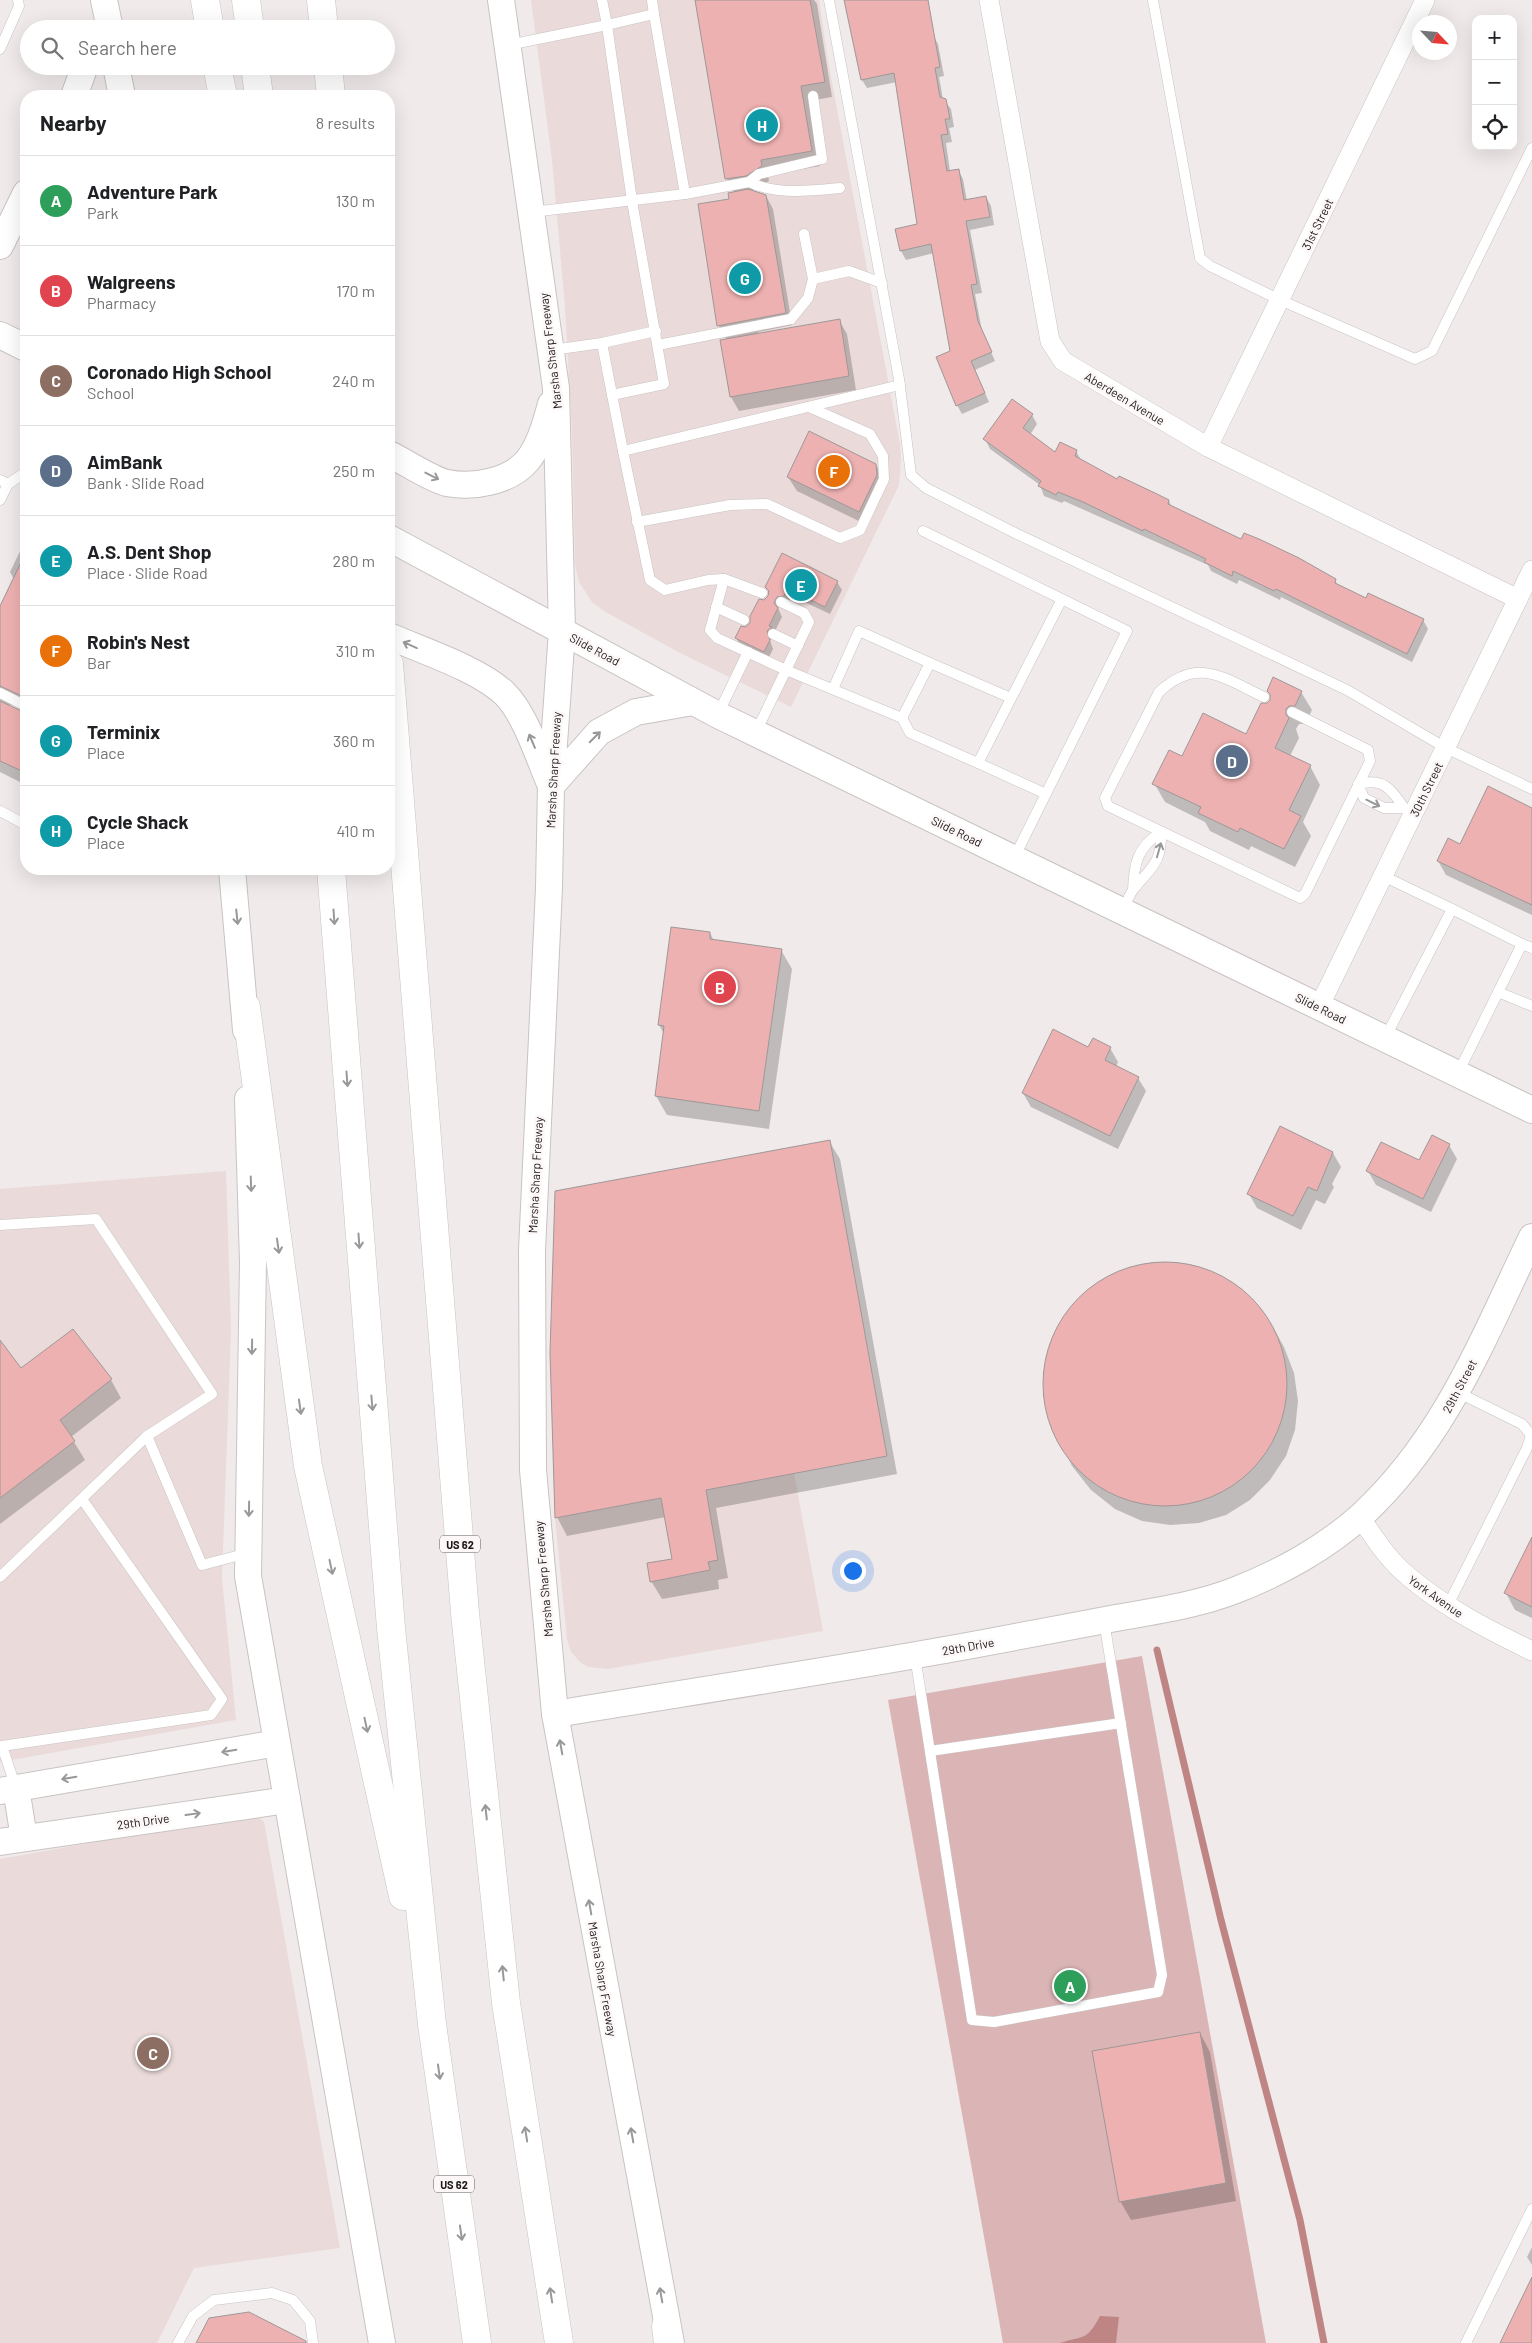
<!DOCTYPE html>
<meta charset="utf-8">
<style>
:root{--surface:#fff;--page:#f6f6f6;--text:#202124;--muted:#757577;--line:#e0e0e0;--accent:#d93025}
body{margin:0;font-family:Barlow,sans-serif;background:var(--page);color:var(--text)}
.controls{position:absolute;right:15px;top:15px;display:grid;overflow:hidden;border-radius:10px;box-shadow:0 5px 20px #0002}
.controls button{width:45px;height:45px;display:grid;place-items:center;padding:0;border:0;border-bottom:1px solid var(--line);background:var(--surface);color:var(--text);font:25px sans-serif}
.compass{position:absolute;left:1412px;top:15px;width:45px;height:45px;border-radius:50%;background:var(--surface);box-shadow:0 5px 20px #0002;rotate:116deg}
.you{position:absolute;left:852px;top:1570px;width:18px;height:18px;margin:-12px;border:4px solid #fff;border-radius:50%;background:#1a73e8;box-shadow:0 0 0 8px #1a73e833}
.badge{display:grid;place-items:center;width:32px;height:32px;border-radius:50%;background:var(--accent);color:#fff;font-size:16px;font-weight:700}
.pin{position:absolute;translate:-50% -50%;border:2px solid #fff;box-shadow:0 1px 5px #0006}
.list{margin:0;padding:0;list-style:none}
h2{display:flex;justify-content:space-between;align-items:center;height:65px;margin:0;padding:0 20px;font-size:21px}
h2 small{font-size:16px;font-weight:400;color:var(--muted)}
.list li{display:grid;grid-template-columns:32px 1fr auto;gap:15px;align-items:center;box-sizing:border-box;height:90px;padding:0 20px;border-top:1px solid var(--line)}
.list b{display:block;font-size:19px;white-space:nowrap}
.list p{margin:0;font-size:16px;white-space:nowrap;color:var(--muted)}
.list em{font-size:16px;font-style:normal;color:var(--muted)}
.icon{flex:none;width:28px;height:28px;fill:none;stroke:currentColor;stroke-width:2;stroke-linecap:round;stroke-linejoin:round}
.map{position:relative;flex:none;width:1532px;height:2343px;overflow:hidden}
.search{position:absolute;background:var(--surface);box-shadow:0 5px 20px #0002;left:20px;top:20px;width:375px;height:55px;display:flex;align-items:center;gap:12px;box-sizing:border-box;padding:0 18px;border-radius:28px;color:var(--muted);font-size:19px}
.panel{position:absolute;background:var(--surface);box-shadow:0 5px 20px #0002;left:20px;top:90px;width:375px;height:785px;border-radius:20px}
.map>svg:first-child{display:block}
.built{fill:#eadbda}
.green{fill:#dbb5b5}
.water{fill:#bf8585}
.shadow{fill:#0003}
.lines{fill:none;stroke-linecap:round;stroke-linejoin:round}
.stream{stroke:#bf8585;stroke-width:7}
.building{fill:#eeb1b1;stroke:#9d9898}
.lane-casing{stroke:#c9c3c2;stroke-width:11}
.street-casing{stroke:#c9c3c2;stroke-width:20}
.secondary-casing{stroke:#c9c3c2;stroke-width:28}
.highway-casing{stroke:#c9c3c2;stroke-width:29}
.lane{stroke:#fff;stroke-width:10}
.street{stroke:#fff;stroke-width:19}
.secondary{stroke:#fff;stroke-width:26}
.highway{stroke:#fff;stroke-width:28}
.oneway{stroke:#989898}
.labels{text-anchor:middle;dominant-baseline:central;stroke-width:5;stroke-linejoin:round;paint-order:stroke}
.shield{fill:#fdf7f7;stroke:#5f5c5c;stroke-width:1}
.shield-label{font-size:11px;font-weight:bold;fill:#1b1919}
.street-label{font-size:12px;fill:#1b1919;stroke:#fdf7f7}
</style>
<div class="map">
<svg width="1532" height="2343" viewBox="0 0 1532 2343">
<rect width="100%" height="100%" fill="#f0eaea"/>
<g class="built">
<polygon points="531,0 819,0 828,61 900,444 901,459 899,485 791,707 678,652 604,611 592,602 579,582 575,565 572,432 565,307 552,160"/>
<polygon points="226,1171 231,1330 222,1578 236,1720 0,1762 0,1189"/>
<polygon points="794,1473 823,1631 608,1669 589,1667 581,1663 571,1652 567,1639 555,1518"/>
<polygon points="251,1814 259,1817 264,1822 340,2248 194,2268 157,2343 0,2343 0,1859"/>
</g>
<polygon class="green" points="1142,1656 1266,2343 1003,2343 888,1700"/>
<path class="water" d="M1100,2316L1119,2317L1116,2343H1060C1084,2335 1086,2342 1100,2316Z"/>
<g class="shadow">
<polygon points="695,0 814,0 817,4 832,97 809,101 820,166 768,175 769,181 750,191 766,196 773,209 792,325 758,332 759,334 839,320 847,334 856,390 739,411 731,397 722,341 727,340 719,326 699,205 730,200 735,193 727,179"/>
<polygon points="858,0 928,0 934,37 938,44 944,76 939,77 943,99 951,109 954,127 949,128 952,142 946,143 950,171 958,170 963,179 967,201 986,197 991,206 994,225 970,230 982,293 975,294 982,331 995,361 975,370 989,402 962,414 957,405 951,351 934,253 906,260 901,251 896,230 919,225 897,82 867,88 862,80"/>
<polygon points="1012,401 1032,415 1037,424 1030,435 1056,453 1076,451 1081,460 1118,481 1169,501 1172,508 1241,540 1335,580 1338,586 1366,600 1423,620 1428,629 1412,662 1281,597 1280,600 1239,580 1237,584 1211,571 1208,565 1064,501 1062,503 1044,496 1040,485 990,449 985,439"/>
<polygon points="876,465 884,479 867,525 797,491 788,477"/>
<polygon points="26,539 26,710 13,704 7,706 23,714 26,713 26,785 0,772 0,609 14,579 10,572"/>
<polygon points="837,582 842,590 830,614 792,596 788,603 782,604 778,608 782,617 774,633 776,636 770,640 773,649 768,659 741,646 736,638 751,624 764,601 769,596 767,587"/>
<polygon points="1301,692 1312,710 1305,724 1299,724 1296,729 1299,738 1290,756 1310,766 1320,785 1303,822 1311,836 1295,867 1251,846 1249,850 1210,831 1205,822 1165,802 1154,783 1183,758 1247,735 1268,704"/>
<polygon points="1532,829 1532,915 1446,875 1438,861 1460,845"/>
<polygon points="710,933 714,941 781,950 792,969 769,1129 667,1115 656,1096 664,1034 659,1025"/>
<polygon points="1110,1048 1118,1062 1116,1067 1138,1078 1146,1091 1118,1149 1031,1107 1023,1093 1089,1049"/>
<polygon points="829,1141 840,1159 897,1474 716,1508 728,1578 718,1580 719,1589 662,1599 651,1581 674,1560 666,1517 567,1536 557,1517"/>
<polygon points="1449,1145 1457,1159 1431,1212 1376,1185 1368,1171 1420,1162"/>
<polygon points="1333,1153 1341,1167 1332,1184 1334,1187 1325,1204 1316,1200 1301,1230 1257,1208 1249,1194"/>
<polygon points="1152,1263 1182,1264 1211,1272 1236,1285 1257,1304 1273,1327 1284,1347 1294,1373 1298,1401 1295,1430 1286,1456 1270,1480 1250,1500 1226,1515 1199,1523 1170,1525 1142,1521 1115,1509 1091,1490 1072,1466 1049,1419 1044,1389 1047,1359 1057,1331 1073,1305 1096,1285 1122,1271"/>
<polygon points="73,1331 111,1380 121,1398 71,1437 85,1460 0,1524 0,1342 21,1370"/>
<polygon points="1532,1540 1532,1618 1515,1610 1506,1593"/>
<polygon points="1200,2033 1210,2052 1236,2201 1131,2220 1120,2201"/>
<polygon points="1532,2247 1532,2265 1527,2257"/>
</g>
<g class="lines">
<polyline class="stream" points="1157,1650 1221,1920 1300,2220 1324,2343"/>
</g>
<g class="building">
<polygon points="695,0 810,0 825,82 801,86 812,151 761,160 762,166 746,176 725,179"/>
<polygon points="844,0 928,0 940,67 935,68 940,97 946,99 950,119 945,119 948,134 941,135 947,171 959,169 964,200 986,196 990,217 966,221 977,284 971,285 978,321 992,352 971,361 985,393 956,406 936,357 950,351 931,244 900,251 895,229 917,224 894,73 861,80"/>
<polygon points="748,189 766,195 786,313 717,326 698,204 729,199 728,193"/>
<polygon points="840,319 849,376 730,397 720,340"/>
<polygon points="1012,399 1033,414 1023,428 1055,452 1060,442 1077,450 1075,456 1117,479 1119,476 1157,494 1169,500 1168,504 1241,539 1244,533 1259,539 1299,558 1336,579 1335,583 1366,598 1368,593 1424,619 1407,654 1276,589 1274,591 1233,571 1232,576 1204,562 1206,559 1144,529 1143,531 1083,502 1058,492 1056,495 1038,486 1041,481 983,439"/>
<polygon points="809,431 876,464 877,475 859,512 787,477"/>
<polygon points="26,552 26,698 0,686 0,606"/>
<polygon points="782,553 838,581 825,607 788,589 784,596 777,597 774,603 778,608 769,626 772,627 767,631 770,640 764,652 735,638 741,626 745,627 750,623 750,616 759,599 764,600 768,596 769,591 765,587"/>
<polygon points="1273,677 1302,691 1295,706 1289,706 1286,709 1286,715 1289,718 1275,748 1311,765 1289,810 1301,816 1284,849 1240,828 1238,832 1198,813 1201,807 1152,784 1169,750 1182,756 1203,713 1246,734 1261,703 1267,703 1270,700 1270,694 1267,691"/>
<polygon points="0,701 26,713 26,773 0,761"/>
<polygon points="1488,786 1532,808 1532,905 1437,861 1448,838 1460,844"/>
<polygon points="671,927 710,932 710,939 782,949 759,1111 655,1096 664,1026 658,1025"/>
<polygon points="1053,1029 1088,1047 1093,1038 1111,1047 1105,1060 1139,1077 1110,1136 1022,1093"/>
<polygon points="1280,1126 1333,1152 1317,1191 1308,1187 1293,1216 1247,1194"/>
<polygon points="1432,1135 1450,1144 1423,1199 1366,1171 1381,1142 1419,1160"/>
<polygon points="830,1140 887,1456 706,1490 718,1560 708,1562 710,1570 650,1582 647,1563 672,1559 661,1498 555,1518 550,1353 555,1191"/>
<circle cx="1165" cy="1384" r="122"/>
<polygon points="73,1329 112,1379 60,1420 75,1441 0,1498 0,1340 21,1368"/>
<polygon points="1532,1537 1532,1607 1504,1593"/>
<polygon points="1200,2032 1226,2183 1119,2202 1092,2051"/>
<polygon points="1532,2277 1532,2343 1500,2343"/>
<polygon points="249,2312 306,2341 306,2343 196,2343 209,2318"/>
</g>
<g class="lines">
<defs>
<g id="lane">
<polyline points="602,0 607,25 654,14 685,194 749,182 759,174 822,159 813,96"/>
<polyline points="652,0 654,14"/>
<polyline points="829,0 899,379 911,475 926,488 1015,533 1347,690 1446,748 1532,789"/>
<polyline points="1153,0 1200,258 1210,266 1280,300 1415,359 1432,351 1532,148"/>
<polyline points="508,45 607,25 632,201 664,384 612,395"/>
<polyline points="0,49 19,6 18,0"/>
<path d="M749,182C776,195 810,191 840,188"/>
<polyline points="532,212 685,194"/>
<polyline points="813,279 849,271 882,283"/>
<polyline points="602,343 656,331"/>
<polyline points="658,345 791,319 808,298 813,279 804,234"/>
<polyline points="552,350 602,343 623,451"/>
<polyline points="0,480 8,484 0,500"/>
<polyline points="8,484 26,472"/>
<polyline points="637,522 730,505 767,504 840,538 860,530 884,479 883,456 870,434 809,407"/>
<polyline points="923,531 1127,631 1014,858"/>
<polyline points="724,579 762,593"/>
<polyline points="781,602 804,613 809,622 786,670 717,638 710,630 724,579 708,580 665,590 650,580 623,451 900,385"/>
<polyline points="716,607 744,620"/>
<polyline points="773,634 798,646"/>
<polyline points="833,689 859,631 930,663"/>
<polyline points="0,693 26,706"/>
<path d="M1264,697C1223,678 1198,656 1159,692L1105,798L1108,806L1300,898L1305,894L1370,761L1368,750L1292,712"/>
<polyline points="718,714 748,652"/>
<polyline points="902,718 910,733 978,763"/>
<polyline points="756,732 786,670 902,718 930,663 1011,698"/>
<polyline points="1046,794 978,763 1062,599"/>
<path d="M1404,808C1391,788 1383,778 1358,784L1364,798L1384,808H1404L1414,812"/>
<polyline points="0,811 26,825"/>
<polyline points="1383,876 1452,909"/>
<path d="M1123,911C1126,904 1129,895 1133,890C1151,867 1162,864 1161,832C1137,848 1134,863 1133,890"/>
<polyline points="1498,992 1532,1006"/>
<polyline points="1385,1038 1452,909 1522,944"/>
<polyline points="1458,1073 1522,944 1532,948"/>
<polyline points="0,1225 96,1219 212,1394 147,1436 202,1565 248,1553"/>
<polyline points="0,1577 147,1436"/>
<polyline points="1448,1605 1527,1448 1531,1435 1522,1424 1457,1392"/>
<polyline points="915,1656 972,2020 994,2022 1158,1992 1162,1975 1104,1621"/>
<polyline points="930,1751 1121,1723"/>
<polyline points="16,1788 2,1746 211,1715 222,1699 82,1499"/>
<polyline points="178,2343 193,2316 214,2300 272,2293 293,2300 310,2321 313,2343"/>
<polyline points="1466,2343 1532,2209"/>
</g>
<g id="street">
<polyline points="989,0 1050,341 1063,361 1208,447 1518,599"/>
<polyline points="1208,447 1425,0"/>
<polyline points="1319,1007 1532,570"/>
<path d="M1360,1517C1374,1537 1388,1560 1408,1576C1445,1608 1489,1630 1532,1651"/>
</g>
<g id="secondary">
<polyline points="104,0 110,29"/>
<polyline points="501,0 556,388 562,631 551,786 549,888 532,1250 533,1470 555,1714 671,2343"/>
<polyline points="116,66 122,96"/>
<polyline points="74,96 85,66"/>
<polyline points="0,246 26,193"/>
<polyline points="0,335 26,348"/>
<path d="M389,454C404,461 432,480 447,483C473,488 510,482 528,460C540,445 546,422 551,404"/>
<polyline points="389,538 718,715 1532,1110"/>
<path d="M389,636C423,651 479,669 505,694C526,715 539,759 551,786L599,732L636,712L693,702"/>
<polyline points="232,869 246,1030"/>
<polyline points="248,1099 253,1262 248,1576 382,2343"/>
<path d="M555,1714C696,1691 837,1670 978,1644C1024,1635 1070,1627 1116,1618C1156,1611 1198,1605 1236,1590C1280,1573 1327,1547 1362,1515C1446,1437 1483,1338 1532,1237"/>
<polyline points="16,1788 24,1838"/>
<polyline points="0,1791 277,1743"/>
<polyline points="0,1842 287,1800"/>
</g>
<g id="highway">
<polyline points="205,0 210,29"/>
<polyline points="246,0 250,29"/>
<polyline points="321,0 324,29"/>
<polyline points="217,66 223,96"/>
<polyline points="255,66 259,96"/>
<polyline points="328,66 331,96"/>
<polyline points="389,664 465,1613 506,2003 559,2343"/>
<polyline points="331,869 391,1628 432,2024 477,2343"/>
<polyline points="246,1007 308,1466 403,1896"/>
<polyline points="666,2326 668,2343"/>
</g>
</defs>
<use href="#lane" class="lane-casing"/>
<use href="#street" class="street-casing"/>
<use href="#secondary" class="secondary-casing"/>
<use href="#highway" class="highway-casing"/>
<use href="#lane" class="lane"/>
<use href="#street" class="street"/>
<use href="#secondary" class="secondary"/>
<use href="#highway" class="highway"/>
</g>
<defs><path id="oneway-shaft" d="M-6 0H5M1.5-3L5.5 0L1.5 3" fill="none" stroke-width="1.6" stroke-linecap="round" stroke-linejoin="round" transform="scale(1.25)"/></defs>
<g class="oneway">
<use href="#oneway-shaft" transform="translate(432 476) rotate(27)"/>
<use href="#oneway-shaft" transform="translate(410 645) rotate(-156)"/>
<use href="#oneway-shaft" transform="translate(595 737) rotate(-45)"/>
<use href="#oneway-shaft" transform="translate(532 741) rotate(-113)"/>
<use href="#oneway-shaft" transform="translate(1373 803) rotate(26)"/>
<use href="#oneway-shaft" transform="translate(1159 850) rotate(-74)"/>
<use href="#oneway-shaft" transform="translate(237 917) rotate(84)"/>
<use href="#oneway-shaft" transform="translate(334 917) rotate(86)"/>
<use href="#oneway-shaft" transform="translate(347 1079) rotate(86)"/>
<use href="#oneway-shaft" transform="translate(251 1184) rotate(88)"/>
<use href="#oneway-shaft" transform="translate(359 1241) rotate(86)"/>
<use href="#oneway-shaft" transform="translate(278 1246) rotate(82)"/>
<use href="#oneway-shaft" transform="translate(252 1347) rotate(91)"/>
<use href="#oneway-shaft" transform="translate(372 1403) rotate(85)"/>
<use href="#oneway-shaft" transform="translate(300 1407) rotate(82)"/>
<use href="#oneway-shaft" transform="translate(249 1509) rotate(91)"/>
<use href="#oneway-shaft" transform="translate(331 1567) rotate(78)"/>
<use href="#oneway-shaft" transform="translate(366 1725) rotate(78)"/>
<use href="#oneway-shaft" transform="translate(561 1747) rotate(-100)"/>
<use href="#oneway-shaft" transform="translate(229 1751) rotate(170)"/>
<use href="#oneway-shaft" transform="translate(69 1778) rotate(170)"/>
<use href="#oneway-shaft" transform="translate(486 1812) rotate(-96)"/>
<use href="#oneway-shaft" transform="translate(193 1814) rotate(-8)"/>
<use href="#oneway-shaft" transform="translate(590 1907) rotate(-100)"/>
<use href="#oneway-shaft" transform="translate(503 1973) rotate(-96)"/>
<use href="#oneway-shaft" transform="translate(439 2072) rotate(82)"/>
<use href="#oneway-shaft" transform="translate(526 2134) rotate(-99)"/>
<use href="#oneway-shaft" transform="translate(632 2135) rotate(-100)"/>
<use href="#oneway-shaft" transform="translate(461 2233) rotate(82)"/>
<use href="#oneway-shaft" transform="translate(551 2295) rotate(-99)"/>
<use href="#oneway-shaft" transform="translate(661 2295) rotate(-100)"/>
</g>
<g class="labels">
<g class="shield">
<rect x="440" y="1535.5" width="40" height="17" rx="4"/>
<rect x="434" y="2175.5" width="40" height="17" rx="4"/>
</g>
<g class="shield-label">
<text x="460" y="1544">US 62</text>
<text x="454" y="2184">US 62</text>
</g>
<g class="street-label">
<text transform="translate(1317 224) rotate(-64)">31st Street</text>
<text transform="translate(550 351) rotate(-97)">Marsha Sharp Freeway</text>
<text transform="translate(1125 398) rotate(31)">Aberdeen Avenue</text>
<text transform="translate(595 649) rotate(28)">Slide Road</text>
<text transform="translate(553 770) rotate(-87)">Marsha Sharp Freeway</text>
<text transform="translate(1426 789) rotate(-64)">30th Street</text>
<text transform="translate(957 831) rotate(26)">Slide Road</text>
<text transform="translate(1321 1008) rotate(26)">Slide Road</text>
<text transform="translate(535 1175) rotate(-87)">Marsha Sharp Freeway</text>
<text transform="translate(1459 1386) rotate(-62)">29th Street</text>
<text transform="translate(543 1579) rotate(-95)">Marsha Sharp Freeway</text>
<text transform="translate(1436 1596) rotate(35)">York Avenue</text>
<text transform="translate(968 1646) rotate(-10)">29th Drive</text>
<text transform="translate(143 1821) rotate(-8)">29th Drive</text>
<text transform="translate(603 1979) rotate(80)">Marsha Sharp Freeway</text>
</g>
</g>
</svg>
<div class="controls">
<button>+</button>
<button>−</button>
<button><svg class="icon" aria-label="locate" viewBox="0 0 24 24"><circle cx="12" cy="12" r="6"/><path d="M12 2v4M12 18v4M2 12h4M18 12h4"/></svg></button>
</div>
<svg class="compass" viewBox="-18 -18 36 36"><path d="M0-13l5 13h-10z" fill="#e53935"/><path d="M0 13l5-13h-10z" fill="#757577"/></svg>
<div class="you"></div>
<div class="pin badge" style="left:1070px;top:1986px;background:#2e9e5b">A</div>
<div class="pin badge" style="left:720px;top:987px;background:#e0444e">B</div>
<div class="pin badge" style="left:153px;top:2053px;background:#8d6e63">C</div>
<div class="pin badge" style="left:1232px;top:761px;background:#5c6f8a">D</div>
<div class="pin badge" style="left:801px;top:585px;background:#0f9aa8">E</div>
<div class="pin badge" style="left:834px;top:471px;background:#e8710a">F</div>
<div class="pin badge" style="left:745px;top:278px;background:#0f9aa8">G</div>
<div class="pin badge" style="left:762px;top:125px;background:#0f9aa8">H</div>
<div class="search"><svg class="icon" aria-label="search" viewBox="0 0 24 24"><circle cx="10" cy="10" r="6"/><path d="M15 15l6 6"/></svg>Search here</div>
<section class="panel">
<h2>Nearby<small>8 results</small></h2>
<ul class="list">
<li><span class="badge" style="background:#2e9e5b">A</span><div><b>Adventure Park</b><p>Park</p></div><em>130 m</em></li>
<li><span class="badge" style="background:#e0444e">B</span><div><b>Walgreens</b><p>Pharmacy</p></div><em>170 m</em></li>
<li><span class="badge" style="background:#8d6e63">C</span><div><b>Coronado High School</b><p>School</p></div><em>240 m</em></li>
<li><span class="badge" style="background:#5c6f8a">D</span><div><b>AimBank</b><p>Bank · Slide Road</p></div><em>250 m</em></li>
<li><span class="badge" style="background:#0f9aa8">E</span><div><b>A.S. Dent Shop</b><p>Place · Slide Road</p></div><em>280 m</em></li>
<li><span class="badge" style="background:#e8710a">F</span><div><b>Robin's Nest</b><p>Bar</p></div><em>310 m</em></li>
<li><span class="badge" style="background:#0f9aa8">G</span><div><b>Terminix</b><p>Place</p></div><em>360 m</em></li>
<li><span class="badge" style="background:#0f9aa8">H</span><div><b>Cycle Shack</b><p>Place</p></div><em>410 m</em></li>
</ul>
</section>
</div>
